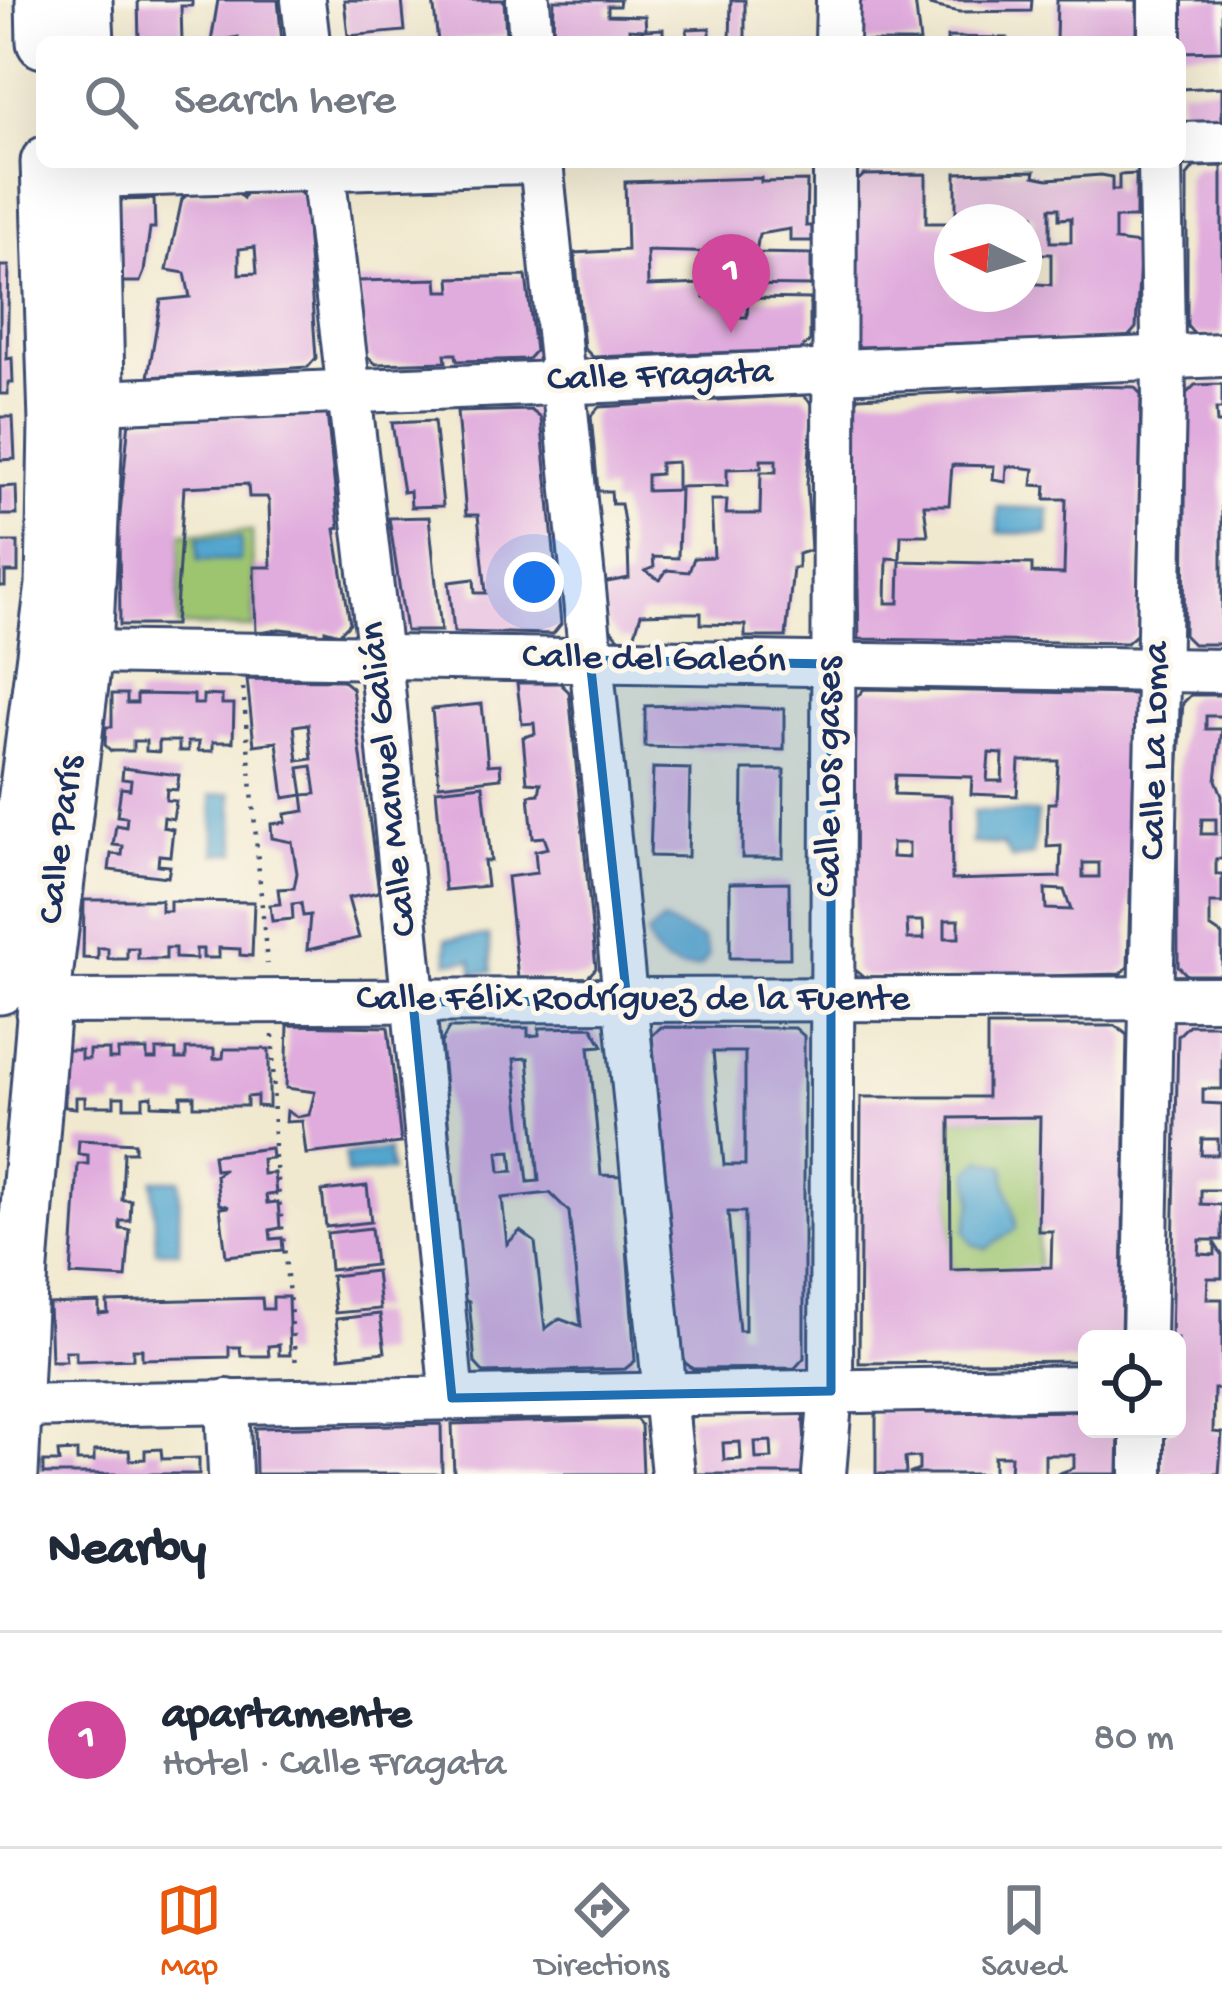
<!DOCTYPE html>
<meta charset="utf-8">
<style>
:root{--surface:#fff;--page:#f6f6f7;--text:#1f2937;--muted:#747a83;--line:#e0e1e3;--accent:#ea580c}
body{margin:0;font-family:"Gochi Hand",sans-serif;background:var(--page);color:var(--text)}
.controls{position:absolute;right:36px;bottom:36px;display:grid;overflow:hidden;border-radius:18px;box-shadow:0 12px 48px #0002}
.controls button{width:108px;height:108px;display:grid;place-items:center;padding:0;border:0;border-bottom:3px solid var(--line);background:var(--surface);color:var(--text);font:60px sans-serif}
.compass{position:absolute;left:934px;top:204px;width:108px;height:108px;border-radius:50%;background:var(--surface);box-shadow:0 12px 48px #0002;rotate:275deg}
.you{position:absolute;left:534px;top:582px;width:42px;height:42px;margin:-30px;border:9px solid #fff;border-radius:50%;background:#1a73e8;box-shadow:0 0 0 18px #1a73e833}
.badge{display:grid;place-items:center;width:78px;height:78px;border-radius:50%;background:var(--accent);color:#fff;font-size:39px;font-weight:700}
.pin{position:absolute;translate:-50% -99px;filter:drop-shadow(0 3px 6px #0008)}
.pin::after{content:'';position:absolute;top:63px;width:42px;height:36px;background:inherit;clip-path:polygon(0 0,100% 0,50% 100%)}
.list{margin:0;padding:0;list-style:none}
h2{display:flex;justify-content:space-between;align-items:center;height:156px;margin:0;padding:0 48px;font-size:51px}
h2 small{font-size:39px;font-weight:400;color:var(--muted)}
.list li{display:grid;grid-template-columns:78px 1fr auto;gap:36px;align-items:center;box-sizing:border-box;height:216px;padding:0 48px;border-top:3px solid var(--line)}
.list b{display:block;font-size:45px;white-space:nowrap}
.list p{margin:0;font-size:39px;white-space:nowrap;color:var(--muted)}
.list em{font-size:39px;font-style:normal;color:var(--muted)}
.icon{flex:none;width:66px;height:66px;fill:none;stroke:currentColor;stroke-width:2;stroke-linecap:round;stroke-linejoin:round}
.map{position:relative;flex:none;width:1222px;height:1474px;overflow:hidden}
.search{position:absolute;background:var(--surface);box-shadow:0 12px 48px #0002;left:36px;right:36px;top:36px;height:132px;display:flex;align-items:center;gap:30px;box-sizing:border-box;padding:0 42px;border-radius:18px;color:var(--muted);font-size:45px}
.sheet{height:372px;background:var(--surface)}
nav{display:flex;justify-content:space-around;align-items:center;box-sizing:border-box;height:168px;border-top:3px solid var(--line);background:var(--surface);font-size:33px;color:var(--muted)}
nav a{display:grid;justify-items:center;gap:6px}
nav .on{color:var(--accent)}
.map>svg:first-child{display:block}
.green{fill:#9dc570;stroke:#5c7a67;stroke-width:3}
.water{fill:#52a6ce;stroke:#366a96;stroke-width:3}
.building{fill:#e0abdd;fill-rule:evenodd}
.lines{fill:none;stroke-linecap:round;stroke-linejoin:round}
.minor-casing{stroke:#3b4b6f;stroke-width:48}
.major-casing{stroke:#3b4b6f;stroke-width:57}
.path{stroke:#3b4b6f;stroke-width:4.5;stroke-dasharray:3 9;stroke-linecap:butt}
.minor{stroke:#fff;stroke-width:42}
.major{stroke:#fff;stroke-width:51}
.marked{fill:#1f6fb2;fill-opacity:0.2;stroke:#1f6fb2;stroke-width:9;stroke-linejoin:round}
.labels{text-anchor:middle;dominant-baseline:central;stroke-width:10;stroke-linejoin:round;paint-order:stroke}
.street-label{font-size:39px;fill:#1b2f5e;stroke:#fbf7ec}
</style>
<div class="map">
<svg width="1222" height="1474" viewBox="0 0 1222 1474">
<rect width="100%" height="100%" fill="#fbf7ec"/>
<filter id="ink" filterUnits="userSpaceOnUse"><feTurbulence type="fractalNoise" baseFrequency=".00833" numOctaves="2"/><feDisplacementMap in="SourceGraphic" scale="24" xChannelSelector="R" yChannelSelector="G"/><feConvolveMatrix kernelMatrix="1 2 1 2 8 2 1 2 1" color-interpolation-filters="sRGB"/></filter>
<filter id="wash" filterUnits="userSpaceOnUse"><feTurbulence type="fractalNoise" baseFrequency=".004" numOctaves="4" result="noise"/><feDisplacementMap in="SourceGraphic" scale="48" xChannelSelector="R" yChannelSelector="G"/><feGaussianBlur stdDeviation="2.7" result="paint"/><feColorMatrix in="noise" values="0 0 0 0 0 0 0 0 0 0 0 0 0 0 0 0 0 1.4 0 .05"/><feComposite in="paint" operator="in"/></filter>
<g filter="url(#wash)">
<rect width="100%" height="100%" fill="#f1e9cf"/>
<g class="green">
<polygon points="252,531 254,628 178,626 180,533"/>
<polygon points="1040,1117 1038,1269 951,1270 950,1118"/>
</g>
<g class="water">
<polygon points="998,507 1049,509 1048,534 998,533"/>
<polygon points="198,537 241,538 240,560 198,560"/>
<polygon points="231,793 237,852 216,854 211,795"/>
<polygon points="974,811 1038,813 1033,855 1012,859 1003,845 972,843"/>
<path d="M663,921L703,939L709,955L702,966C676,974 653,961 647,935Z"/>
<polygon points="489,936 492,972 473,973 472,960 448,962 446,939"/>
<polygon points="388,1150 391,1171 347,1175 345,1154"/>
<path d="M982,1159L1005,1166C1003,1189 1017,1208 1016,1229L986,1249L972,1244L965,1231L973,1202L969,1171Z"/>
<polygon points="153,1180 180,1180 179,1251 156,1251"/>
</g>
<g id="blocks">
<g class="building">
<polygon points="138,0 192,0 192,6 181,6 182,42 139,42"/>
<polygon points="218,0 278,0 282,42 238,42 238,37 211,42"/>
<polygon points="344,0 402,0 405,31 348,36"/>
<polygon points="433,0 504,0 506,36 438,42"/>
<polygon points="554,0 620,0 619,6 608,6 608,15 645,16 646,30 663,29 663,42 642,42 643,30 629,29 630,42 603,37 603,42 553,42"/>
<polygon points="731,0 745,0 745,42 730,42"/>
<polygon points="858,0 915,0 920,42 858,42"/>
<polygon points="929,0 1032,0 1031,11 959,12 929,5"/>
<polygon points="1057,0 1137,0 1137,42 1056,42"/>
<polygon points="1179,0 1222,0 1222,51 1180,52"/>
<polygon points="710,28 710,42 687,42 687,29"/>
<polygon points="947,37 1007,38 1007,42 947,42"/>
<polygon points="1222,87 1222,124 1187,126 1180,118 1180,89"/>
<polygon points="1222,166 1222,334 1195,335 1187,326 1187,176 1194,167"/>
<path d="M1035,171L1034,176L1048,179L1101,175L1112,177V190H1119V175L1136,174V218H1115V241L1141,244L1136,328L1127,338L973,348V343L860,347L852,340L855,183L864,175L926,174V223H952V294H1024V283L1051,285V254H1024V228H1034V215H1022L1021,222L995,216V222H956V173ZM1050,208H1059V219L1071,218V242H1050Z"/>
<polygon points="761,178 761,182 807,181 806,226 812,226 812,241 790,241 790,229 759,234 756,253 811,254 811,286 728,285 728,253 647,251 648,286 705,284 704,298 734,298 735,317 747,317 748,298 810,299 810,341 800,350 593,357 584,348 575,253 627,250 625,182"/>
<path d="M298,191L305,197L316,358L308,367L148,377L161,300L190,297L185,273L167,270L182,199L188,194L236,192L243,198L246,192ZM255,247L257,273L239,274V249Z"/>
<polygon points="154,199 155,228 150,228 144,272 140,282 122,282 116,215 119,200"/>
<polygon points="0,266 9,266 7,359 12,358 13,383 8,383 8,394 0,394"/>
<polygon points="526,276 535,351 528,359 457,361 456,354 445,354 446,362 376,364 366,355 358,281 437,279 438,291 451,291 450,278"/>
<polygon points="1222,384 1222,409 1216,409 1217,423 1222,423 1222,644 1193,644 1184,635 1186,394 1195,385"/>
<path d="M1079,386L1134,387L1141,394L1137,634L1127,643L859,639L857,534H849L851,407L859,397ZM952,465L994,466L993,480L1006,482L1007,466L1034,469L1032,485L1046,486L1045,499H1066L1064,574L1032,573V564L900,561L899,603H886L887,558L900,559L901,535H928L924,505H949Z"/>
<path d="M803,395L813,405L807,485L811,550L798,554V568H793L786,637H745V625L701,624V613H676L641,614L633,640H621L607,625L602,583L629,578L628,546L621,504H612L611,491H598L591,416L599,407ZM761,460H776V472H761L760,514H726L727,500H711L714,557L694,558L689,572L667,570L660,580L645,571L654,567L653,557L678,558L680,490L647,491V475L660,474V463L677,462V487L727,486V469L761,468Z"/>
<polygon points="531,410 541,418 561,624 553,634 454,632 449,582 474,579 475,593 486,593 478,515 466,515 457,412"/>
<polygon points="327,413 339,528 335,529 350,623 339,634 325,630 325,634 281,629 256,634 254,567 271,567 269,502 267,497 249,497 248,484 184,487 175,625 120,625 119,525 129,420"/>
<polygon points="0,417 13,417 15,459 0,460"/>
<polygon points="434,421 443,506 411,507 410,491 403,492 392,423"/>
<polygon points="16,486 17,515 0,515 0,487"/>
<polygon points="429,517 441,631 406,631 389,518"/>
<polygon points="0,542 18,542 18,572 5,572 5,586 0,586"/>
<path d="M247,679L342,680L352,688L379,892L348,898L359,938L307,950L310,915L303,916L301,903L292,904L293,919L272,921L270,905L280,904L278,889L294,888L297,873L292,842L272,838L271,824L286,822L285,814L305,811L303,795L316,794L312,766L299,768L303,795L284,798L277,742L254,745ZM308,724L312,759L298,761L294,726Z"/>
<polygon points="517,683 560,683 569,692 596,968 587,978 518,978 507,877 537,873 535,851 548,848 544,837 533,838 529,795 539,794 541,783 527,782 523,737 535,734 534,723 522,724"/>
<path d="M864,689L1136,694L1128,967L1120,974L1045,976L864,977L854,969L856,698ZM989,753L1003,754L1002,781H987ZM1019,761H1058L1056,803H1048L1047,847L1061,846L1060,877L952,880L951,796L894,794L895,775L972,777L971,794L1017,796ZM892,843H909V858L892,857ZM1083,863H1099V877H1083ZM1045,889L1064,890L1071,910L1046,909ZM945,920H959V938H945ZM907,921H923L924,939H908Z"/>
<polygon points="112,694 127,694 127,703 137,703 137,694 194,695 194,704 203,704 203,695 222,696 222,704 234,704 233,742 213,742 213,751 198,751 199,742 188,742 188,751 179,751 179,741 159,741 159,752 146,751 146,741 133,741 133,751 111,751 105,745 106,727 112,727"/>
<path d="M1191,695H1222V716H1206V729H1222L1216,780L1222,795V859H1216V874H1222V903H1210V927L1222,935V975H1187L1178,966L1177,785L1183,703ZM1202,819H1216V834H1201Z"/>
<polygon points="482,704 488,765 500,764 501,778 439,785 432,709"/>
<polygon points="691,705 784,709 784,750 645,747 645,706"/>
<polygon points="123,768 179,775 177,790 167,789 166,800 176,801 173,819 164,817 163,827 173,829 170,856 159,855 158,865 170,866 168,877 109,870 111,854 122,855 123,846 113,845 116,825 126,827 127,817 117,816 121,788 130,789 131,780 122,779"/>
<polygon points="653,768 690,769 688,857 650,856"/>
<polygon points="743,770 784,770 783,858 742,858"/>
<polygon points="483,785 491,861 484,861 487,886 445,890 436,790"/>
<polygon points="789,882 790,958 730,958 730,883"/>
<polygon points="84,900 161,900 161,911 170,911 170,901 254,902 252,956 240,955 240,949 219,948 219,958 203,958 203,949 196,949 196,959 175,958 175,948 166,948 166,959 138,959 138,948 127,948 127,959 108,959 108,948 98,948 98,959 83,958"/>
<polygon points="288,1025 388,1027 401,1143 306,1154 302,1121 286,1122 287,1111 297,1117 309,1115 315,1092 286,1088"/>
<path d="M1189,1025H1222V1089H1203V1103L1222,1104V1190H1201V1204L1222,1205V1240H1200L1199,1254L1215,1255V1244L1222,1255V1278H1208L1207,1299H1222V1389H1214L1213,1432L1222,1433L1219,1474H1163V1441L1169,1429H1177V1339H1171L1178,1036ZM1202,1139H1218V1155H1201Z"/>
<path d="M987,1026H1116L1127,1035L1121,1339H1087V1361L859,1363L861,1097H987ZM1040,1117L1038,1231H1052L1051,1267L951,1270L950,1118Z"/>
<path d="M592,1027L603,1046L589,1047L601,1175L622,1176L635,1361L625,1369L484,1373L475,1363L469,1302L464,1300L441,1043L449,1028H528V1036L539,1035V1028ZM528,1058L539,1181L528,1182L514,1059ZM511,1151L513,1171L500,1172L498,1152ZM550,1193L569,1212L581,1326L560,1318L545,1329L535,1242L520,1231L507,1244L502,1198Z"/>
<path d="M661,1027L795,1028L804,1036V1358L795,1368L693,1369L683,1361L652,1036ZM713,1052H745V1165H724ZM728,1212H745V1331H739Z"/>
<polygon points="186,1049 214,1049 214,1059 223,1058 224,1049 269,1049 269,1107 257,1106 257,1096 247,1097 247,1106 194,1106 194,1096 181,1096 181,1106 152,1105 152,1096 143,1097 143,1107 124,1107 124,1097 114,1097 114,1106 85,1106 85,1097 76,1097 76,1108 65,1107 65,1050 81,1050 81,1059 89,1059 89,1050 109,1050 109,1059 118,1059 118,1050 147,1050 147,1059 156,1059 156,1050 176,1050 176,1059 186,1059"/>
<polygon points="79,1140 135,1143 135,1152 124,1152 122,1200 131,1200 130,1221 120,1221 120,1229 130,1230 126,1278 71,1275 78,1164 88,1164 88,1155 78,1154"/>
<polygon points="271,1148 272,1158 262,1159 263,1174 274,1173 276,1194 266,1195 267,1203 278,1202 280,1228 270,1230 271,1239 282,1238 283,1250 226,1256 220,1208 229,1207 219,1204 216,1175 225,1169 215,1170 213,1155"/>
<polygon points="367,1186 371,1222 326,1227 322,1191"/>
<polygon points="371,1228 375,1265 330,1270 327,1233"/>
<polygon points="376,1271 380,1309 335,1313 331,1276"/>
<polygon points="273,1297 288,1297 290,1355 279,1355 279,1345 268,1346 269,1356 241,1356 240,1347 229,1347 229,1357 142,1359 142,1349 133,1349 133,1359 76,1361 76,1351 65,1351 66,1361 51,1361 49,1304 99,1302 99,1314 108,1313 107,1302 262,1298 263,1309 273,1309"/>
<polygon points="380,1314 385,1352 340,1357 336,1319"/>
<polygon points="923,1408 927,1413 1087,1411 1087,1429 1119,1429 1118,1474 1057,1474 1074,1468 1074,1455 1045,1455 1045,1474 1010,1474 1011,1456 994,1456 994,1474 909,1474 919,1470 919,1457 905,1458 906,1474 876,1474 876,1411"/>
<path d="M740,1412L803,1413L807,1474H692L690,1417ZM771,1441L772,1458L756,1459L755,1442ZM740,1442L741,1459L724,1460L723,1443Z"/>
<polygon points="636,1419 641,1425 643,1474 454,1474 452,1424"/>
<polygon points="441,1424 442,1474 256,1474 255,1428"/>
<polygon points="161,1449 162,1459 199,1458 199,1474 43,1474 43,1462 59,1462 58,1452 77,1451 77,1461 94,1461 94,1451 129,1450 130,1460 145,1459 145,1450"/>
</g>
</g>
</g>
<g filter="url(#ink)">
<use href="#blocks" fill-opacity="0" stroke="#3b4b6f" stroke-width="3"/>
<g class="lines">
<defs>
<g id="minor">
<polyline points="303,0 308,42"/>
<polyline points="528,0 531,42"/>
<polyline points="837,42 838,0"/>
<polyline points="1160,42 1160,0"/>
<polyline points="1180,144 1222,143"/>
<polyline points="322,162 380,657 452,1398"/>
<polyline points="541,162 673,1474"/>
<polyline points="94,176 526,162"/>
<polyline points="98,402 1222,355"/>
<polyline points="86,652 1222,671"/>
<polyline points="44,1002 1222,998"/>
<polyline points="1144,1339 1164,398 1160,162"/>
<polyline points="227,1401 230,1474"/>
<polyline points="14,1406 1087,1387"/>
<polyline points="824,1474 831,1391 835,162"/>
<polyline points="1142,1474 1142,1429"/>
</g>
<g id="major">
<polyline points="42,0 43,42"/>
<polyline points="86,0 88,42"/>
<polyline points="0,988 52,585 55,423 47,162"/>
<polyline points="12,1474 22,1266 47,970 86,652 98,386 93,162"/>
</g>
</defs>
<use href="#minor" class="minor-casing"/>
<use href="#major" class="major-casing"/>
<g class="path">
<polyline points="243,688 267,964"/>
<polyline points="273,1035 274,1147 296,1365"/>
</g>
<use href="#minor" class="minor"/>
<use href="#major" class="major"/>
</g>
</g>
<path class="marked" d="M590,660L831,664V1391L452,1398L413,1002L627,1001Z"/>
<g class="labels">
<g class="street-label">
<text transform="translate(660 378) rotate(-2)">Calle Fragata</text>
<text transform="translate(654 661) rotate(1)">Calle del Galeón</text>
<text transform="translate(1157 751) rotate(-89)">Calle La Loma</text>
<text transform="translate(831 777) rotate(-90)">Calle Los gases</text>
<text transform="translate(391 779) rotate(-96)">Calle Manuel Galián</text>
<text transform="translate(63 840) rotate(-83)">Calle París</text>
<text x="633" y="1001">Calle Félix Rodríguez de la Fuente</text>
</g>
</g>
</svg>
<div class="controls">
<button><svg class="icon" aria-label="locate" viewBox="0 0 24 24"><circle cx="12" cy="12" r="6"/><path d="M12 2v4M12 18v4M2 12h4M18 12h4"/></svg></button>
</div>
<svg class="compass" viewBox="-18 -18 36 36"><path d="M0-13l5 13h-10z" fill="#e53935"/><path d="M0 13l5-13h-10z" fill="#747a83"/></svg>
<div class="you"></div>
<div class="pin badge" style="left:731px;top:333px;background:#d1479c">1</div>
<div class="search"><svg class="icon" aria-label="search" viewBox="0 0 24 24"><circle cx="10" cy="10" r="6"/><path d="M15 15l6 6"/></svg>Search here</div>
</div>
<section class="sheet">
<h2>Nearby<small></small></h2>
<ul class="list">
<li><span class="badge" style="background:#d1479c">1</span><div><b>apartamente</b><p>Hotel · Calle Fragata</p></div><em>80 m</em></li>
</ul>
</section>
<nav>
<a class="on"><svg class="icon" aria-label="map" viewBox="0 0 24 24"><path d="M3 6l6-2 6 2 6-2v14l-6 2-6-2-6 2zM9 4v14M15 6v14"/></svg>Map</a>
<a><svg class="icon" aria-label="directions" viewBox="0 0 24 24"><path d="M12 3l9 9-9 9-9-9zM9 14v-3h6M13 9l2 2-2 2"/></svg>Directions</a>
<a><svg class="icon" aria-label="saved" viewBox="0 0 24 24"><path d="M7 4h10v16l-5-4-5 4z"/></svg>Saved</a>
</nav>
